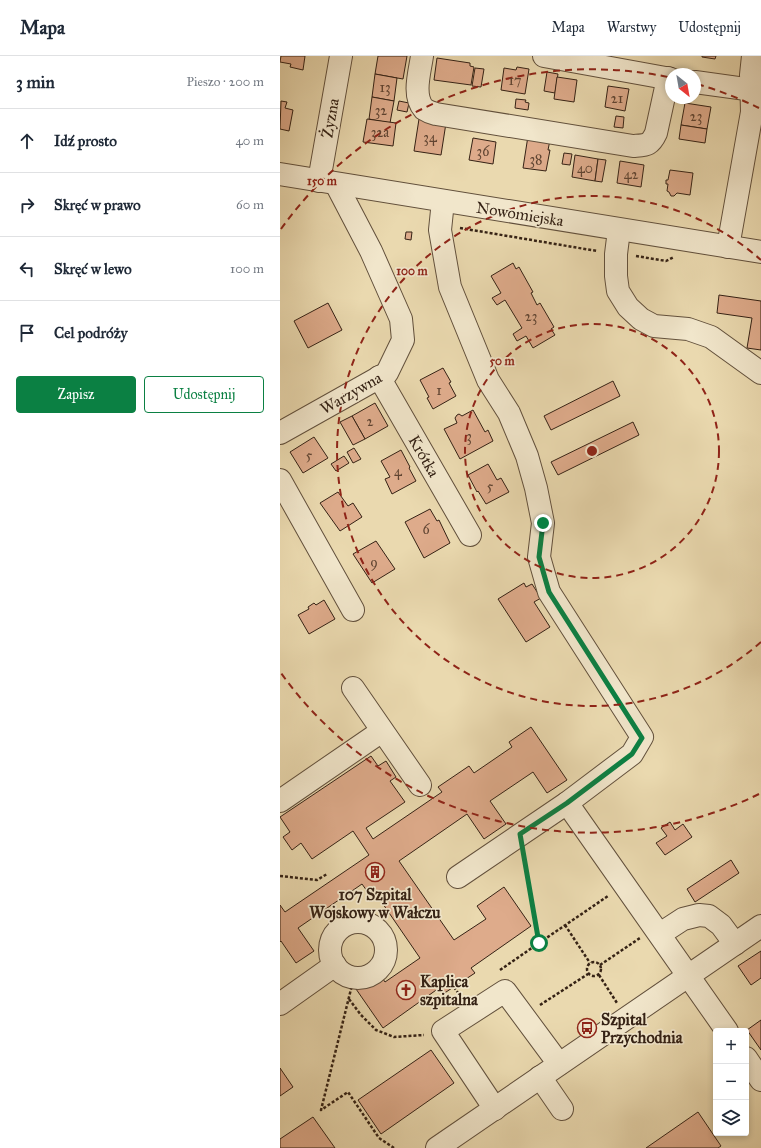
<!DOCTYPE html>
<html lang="pl">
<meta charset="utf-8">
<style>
:root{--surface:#fff;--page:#f2f2f3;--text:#1f2937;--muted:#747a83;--line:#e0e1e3;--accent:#0b8043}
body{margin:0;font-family:"IM FELL Great Primer",serif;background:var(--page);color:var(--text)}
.controls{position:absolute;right:12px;bottom:12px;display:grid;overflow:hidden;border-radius:4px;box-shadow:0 2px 6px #0003}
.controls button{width:36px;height:36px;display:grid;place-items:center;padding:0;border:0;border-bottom:1px solid var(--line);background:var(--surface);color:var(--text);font:20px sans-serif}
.compass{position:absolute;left:385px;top:12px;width:36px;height:36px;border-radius:50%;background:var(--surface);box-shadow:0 2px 6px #0003;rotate:149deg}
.stop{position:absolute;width:12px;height:12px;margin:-9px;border:3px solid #0b8043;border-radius:50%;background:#fff}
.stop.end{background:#0b8043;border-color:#fff;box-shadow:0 1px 4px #0008}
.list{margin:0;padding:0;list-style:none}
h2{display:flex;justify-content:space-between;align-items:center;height:52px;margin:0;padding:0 16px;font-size:17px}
h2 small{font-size:13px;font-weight:400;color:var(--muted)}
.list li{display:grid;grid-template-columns:26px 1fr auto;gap:12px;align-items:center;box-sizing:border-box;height:64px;padding:0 16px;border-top:1px solid var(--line)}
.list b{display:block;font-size:15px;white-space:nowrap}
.list em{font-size:13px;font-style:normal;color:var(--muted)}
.actions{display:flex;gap:8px;padding:12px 16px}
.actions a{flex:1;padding:9px 0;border:1px solid var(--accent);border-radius:4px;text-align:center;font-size:14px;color:var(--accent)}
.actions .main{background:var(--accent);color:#fff}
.icon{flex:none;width:22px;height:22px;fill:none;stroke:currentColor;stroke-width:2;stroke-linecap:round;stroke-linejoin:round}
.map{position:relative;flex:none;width:481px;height:1092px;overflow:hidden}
header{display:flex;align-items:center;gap:24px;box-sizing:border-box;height:56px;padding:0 20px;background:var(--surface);border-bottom:1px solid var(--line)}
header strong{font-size:19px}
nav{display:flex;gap:22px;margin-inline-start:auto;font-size:14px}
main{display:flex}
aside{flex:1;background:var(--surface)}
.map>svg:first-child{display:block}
.building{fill:#deab8b;stroke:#352215}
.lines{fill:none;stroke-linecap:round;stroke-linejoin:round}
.minor-casing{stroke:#62503c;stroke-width:24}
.path{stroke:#352215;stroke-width:2.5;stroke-dasharray:3 2;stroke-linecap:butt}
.minor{stroke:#f1e6cb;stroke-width:22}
.route{stroke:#0b8043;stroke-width:5}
.ring{fill:none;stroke:#8f2418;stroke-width:2;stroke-dasharray:7 5}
.labels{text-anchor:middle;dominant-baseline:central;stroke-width:3.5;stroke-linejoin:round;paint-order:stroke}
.number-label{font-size:14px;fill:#5f4432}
.street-label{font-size:16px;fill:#352215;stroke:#f1e6cb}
.poi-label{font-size:16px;font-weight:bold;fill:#352215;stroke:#f1e6cb;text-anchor:start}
.centre{fill:#8f2418;stroke:#f1e6cb;stroke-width:2}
.ring-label{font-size:12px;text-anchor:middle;font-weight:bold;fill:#8f2418;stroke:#f1e6cb;stroke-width:3.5;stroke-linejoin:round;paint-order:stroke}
</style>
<header>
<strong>Mapa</strong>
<nav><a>Mapa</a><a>Warstwy</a><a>Udostępnij</a></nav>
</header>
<main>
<aside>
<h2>3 min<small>Pieszo · 200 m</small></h2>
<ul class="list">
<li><svg class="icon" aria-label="ahead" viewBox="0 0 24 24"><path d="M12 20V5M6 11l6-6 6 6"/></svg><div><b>Idź prosto</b></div><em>40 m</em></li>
<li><svg class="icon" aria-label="right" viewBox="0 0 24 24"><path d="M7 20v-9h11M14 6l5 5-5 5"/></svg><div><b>Skręć w prawo</b></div><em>60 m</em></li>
<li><svg class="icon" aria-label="left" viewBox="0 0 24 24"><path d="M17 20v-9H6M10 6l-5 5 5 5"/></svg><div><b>Skręć w lewo</b></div><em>100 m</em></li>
<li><svg class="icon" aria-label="arrive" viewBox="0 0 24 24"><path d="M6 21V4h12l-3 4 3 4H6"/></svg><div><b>Cel podróży</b></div></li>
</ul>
<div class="actions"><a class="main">Zapisz</a><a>Udostępnij</a></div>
</aside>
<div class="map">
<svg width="481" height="1092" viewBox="0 0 481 1092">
<rect width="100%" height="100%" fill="#ead9af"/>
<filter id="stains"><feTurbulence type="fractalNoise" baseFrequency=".005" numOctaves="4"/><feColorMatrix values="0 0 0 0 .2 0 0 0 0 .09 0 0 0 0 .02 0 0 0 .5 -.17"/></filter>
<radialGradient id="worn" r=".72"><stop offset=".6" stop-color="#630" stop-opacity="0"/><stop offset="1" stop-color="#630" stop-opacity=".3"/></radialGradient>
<g class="building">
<polygon points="1,0 25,0 23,14 10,11 11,8 0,6"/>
<polygon points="98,0 127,0 123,23 95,18"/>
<polygon points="422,0 436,0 435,3 422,1"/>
<polygon points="157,2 190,7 190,10 194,11 191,29 154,24"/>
<polygon points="237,11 249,13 245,38 221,34 224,12 236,14"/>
<polygon points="195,12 204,13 201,31 192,30"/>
<polygon points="267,16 278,18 275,37 264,35"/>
<polygon points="95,18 117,22 114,45 92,41"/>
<polygon points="277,21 297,24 294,46 274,43"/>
<polygon points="328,30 349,33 345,55 325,51"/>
<polygon points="92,41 114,45 110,67 89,63"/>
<polygon points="236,43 246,44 245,46 249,47 248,54 235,52"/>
<polygon points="1,45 7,46 5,52 13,54 9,75 0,73"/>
<polygon points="119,45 129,47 127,56 117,54"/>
<polygon points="405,47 431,51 427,73 401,69"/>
<polygon points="336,60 344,61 343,72 334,71"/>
<polygon points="87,63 116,67 113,90 83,86"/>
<polygon points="139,63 166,67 161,99 134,95"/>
<polygon points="401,69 427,73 425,87 399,83"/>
<polygon points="248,80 270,84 268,94 270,94 266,115 243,112"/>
<polygon points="193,82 216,86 213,108 189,104"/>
<polygon points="284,97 292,98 290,109 282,108"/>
<polygon points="295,99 318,103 315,125 292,121"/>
<polygon points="318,103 326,104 322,126 315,125"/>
<polygon points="340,105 364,109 361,131 337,127"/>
<polygon points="390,114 413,117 410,139 397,137 394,140 391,140 389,136 387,135 388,128 386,128 386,124 388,124"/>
<polygon points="126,176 132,176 131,184 125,183"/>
<polygon points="233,207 236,213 239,211 253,236 251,237 257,249 260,247 274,271 271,273 275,279 253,292 246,280 237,285 233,278 242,272 225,244 217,249 212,242 221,237 211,220"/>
<polygon points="439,239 481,245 481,294 467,292 472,262 437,257"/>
<polygon points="48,247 62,274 28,292 14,265"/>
<polygon points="163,312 171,326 169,327 176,340 153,353 147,342 149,341 140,324"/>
<polygon points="333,325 340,340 271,374 264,360"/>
<polygon points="95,347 108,370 85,383 72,360"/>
<polygon points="193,354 205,376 208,374 213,385 180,403 164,373 177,367 175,362 177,359 179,358 182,360"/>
<polygon points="72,360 85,383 73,389 60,366"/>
<polygon points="353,366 359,379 278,419 271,406"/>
<polygon points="34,381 48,402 23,417 10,396"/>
<polygon points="74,392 81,403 73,407 67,396"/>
<polygon points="121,394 130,411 129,412 136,425 112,438 105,423 110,421 101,405"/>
<polygon points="64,400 69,407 56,415 51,408"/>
<polygon points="208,408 217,424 221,422 229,436 206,448 198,435 197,436 188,419"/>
<polygon points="58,436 68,450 73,447 82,461 60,475 40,447"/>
<polygon points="150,453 157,465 159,464 170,487 144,502 125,466"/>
<polygon points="96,485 115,513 92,527 73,498"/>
<polygon points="244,527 246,531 252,528 261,542 254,546 270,571 246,586 218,543"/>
<polygon points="44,544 55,563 29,578 18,559 29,553 28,551 34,547 36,549"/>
<polygon points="251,671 287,724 267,737 253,716 210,745 226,768 204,783 187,758 119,805 174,884 206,863 197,850 224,831 251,870 191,912 195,917 163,938 159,932 103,972 76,933 99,917 105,926 140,902 92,832 87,835 82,828 18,872 34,895 16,907 1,885 0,886 0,849 5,856 89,799 73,775 32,803 21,787 12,794 3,781 10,776 0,761 91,700 98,710 106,705 116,721 110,725 125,746 86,772 93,783 162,736 158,731 189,710 194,717 232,691 229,686"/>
<polygon points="390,766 395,774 403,768 412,781 385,799 376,787 387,780 381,772"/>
<polygon points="451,804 459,817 415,846 407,833"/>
<polygon points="481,895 481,922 471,929 458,910"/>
<polygon points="481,964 481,994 467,974"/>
<polygon points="151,994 174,1027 101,1078 78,1044"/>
<polygon points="0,1012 13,1031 0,1040"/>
<polygon points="418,1056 441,1090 438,1092 366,1092"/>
<polygon points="33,1061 55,1092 0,1092 0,1083"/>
</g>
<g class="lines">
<defs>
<g id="minor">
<path d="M142,0C140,15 132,40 144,53C147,55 152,57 156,58L353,90C366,89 370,90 376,77L388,22"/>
<polyline points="264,0 391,23"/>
<polyline points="415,26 481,35"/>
<polyline points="0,118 481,196"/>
<polyline points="39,125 61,0"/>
<polyline points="163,145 160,174 170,231 208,324 229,357 247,400 256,432 263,467 259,501 269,536 362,681 352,698 287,747 447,975"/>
<polyline points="339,174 336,198 336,220 338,235 348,251 361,263 374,270 408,273 431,281 481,317"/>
<polyline points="448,191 472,56 471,19 473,0"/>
<polyline points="99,321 190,479"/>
<polyline points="0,377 107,317 123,284 121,263 91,195 56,128"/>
<polyline points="0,424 73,554"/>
<polyline points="73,632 140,729"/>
<polyline points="0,745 102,675"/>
<polyline points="178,821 287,747"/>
<circle cx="78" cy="894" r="28"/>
<polyline points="380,878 403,863 419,859 429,860 441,869 455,888"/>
<polyline points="0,948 55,909"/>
<polyline points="466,1002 481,1024"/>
<polyline points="260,1021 282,1053"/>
<polyline points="215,1053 163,975 225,935 279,1008"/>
<polyline points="157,1092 481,870"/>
</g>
</defs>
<use href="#minor" class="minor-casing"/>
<g class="path">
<polyline points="180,172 317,195"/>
<polyline points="356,200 386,205 394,201"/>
<polyline points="0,820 37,824 47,818"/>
<polyline points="285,869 310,907"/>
<polyline points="259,887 328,840"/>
<circle cx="314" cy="913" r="7"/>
<polyline points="320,909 360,882"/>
<polyline points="220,914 259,887 244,799"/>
<polyline points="319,919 337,947"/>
<polyline points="74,921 41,1054 68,1036 99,1082 114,1092"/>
<polyline points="174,931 181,941"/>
<polyline points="69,943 81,959 96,974 114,981 144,979"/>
<polyline points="260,949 308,918"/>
</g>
<use href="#minor" class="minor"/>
</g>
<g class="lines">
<polyline class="route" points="259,887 240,778 287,747 352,698 362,682 269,536 259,501 263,467"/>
</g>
<g class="ring">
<circle cx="312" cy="395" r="127"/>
<path d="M481 586A255 255 0 1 1 481 204"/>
<path d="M479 738A382 382 0 0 1 1 617M1 173A382 382 0 0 1 388 21M417 28A382 382 0 0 1 479 52"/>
</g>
<defs>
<symbol id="building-ring" viewBox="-11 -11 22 22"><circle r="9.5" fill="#f1e6cb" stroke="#8f2418" stroke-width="1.5"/><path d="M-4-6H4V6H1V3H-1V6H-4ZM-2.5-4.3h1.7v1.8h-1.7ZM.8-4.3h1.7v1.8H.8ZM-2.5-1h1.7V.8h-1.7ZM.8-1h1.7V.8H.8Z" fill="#8f2418"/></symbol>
<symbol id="church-ring" viewBox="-11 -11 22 22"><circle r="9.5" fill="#f1e6cb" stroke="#8f2418" stroke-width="1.5"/><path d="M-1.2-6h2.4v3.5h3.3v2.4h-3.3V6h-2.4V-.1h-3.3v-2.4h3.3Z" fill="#8f2418"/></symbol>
<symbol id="bus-ring" viewBox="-11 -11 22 22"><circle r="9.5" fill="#f1e6cb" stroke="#8f2418" stroke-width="1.5"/><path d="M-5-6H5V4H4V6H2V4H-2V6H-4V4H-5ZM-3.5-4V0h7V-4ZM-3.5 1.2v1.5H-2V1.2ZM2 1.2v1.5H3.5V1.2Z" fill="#8f2418"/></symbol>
</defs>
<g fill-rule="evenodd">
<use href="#building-ring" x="84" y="805" width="22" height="22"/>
<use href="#church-ring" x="115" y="923" width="22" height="22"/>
<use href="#bus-ring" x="296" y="961" width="22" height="22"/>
</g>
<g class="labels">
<g class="number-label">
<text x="235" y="24">17</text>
<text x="105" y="31">13</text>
<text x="337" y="42">21</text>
<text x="101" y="54">32</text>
<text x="416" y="60">23</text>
<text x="100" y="76">32a</text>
<text x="150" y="81">34</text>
<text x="203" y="95">36</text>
<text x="256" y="103">38</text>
<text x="305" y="112">40</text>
<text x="351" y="118">42</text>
<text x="251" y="260">23</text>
<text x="159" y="334">1</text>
<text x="90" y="365">2</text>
<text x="189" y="380">3</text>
<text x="29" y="399">5</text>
<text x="118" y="415">4</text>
<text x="210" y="430">5</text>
<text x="146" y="473">6</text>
<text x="94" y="506">9</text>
</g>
<g class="street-label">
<text transform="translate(50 62) rotate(-80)">Żyzna</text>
<text transform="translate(240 158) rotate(9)">Nowomiejska</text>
<text transform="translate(71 337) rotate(-30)">Warzywna</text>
<text transform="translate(144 400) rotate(60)">Krótka</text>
</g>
<g class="poi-label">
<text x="95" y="838" text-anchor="middle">107 Szpital<tspan x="95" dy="18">Wojskowy w Wałczu</tspan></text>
<text x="140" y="925">Kaplica<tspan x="140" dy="18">szpitalna</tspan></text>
<text x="321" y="963">Szpital<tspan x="321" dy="18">Przychodnia</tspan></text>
</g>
</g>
<circle cx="312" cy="395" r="6" class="centre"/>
<g class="ring-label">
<text x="42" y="129">150 m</text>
<text x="132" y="219">100 m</text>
<text x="222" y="309">50 m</text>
</g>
<rect width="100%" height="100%" filter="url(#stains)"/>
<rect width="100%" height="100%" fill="url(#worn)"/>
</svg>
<div class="controls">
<button>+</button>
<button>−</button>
<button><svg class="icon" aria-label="layers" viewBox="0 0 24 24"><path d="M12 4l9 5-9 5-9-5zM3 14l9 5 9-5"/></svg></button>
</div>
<svg class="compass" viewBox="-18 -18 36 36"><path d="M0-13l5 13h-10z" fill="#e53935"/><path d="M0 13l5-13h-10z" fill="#747a83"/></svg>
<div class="stop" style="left:259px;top:887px"></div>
<div class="stop end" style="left:263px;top:467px"></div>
</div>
</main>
